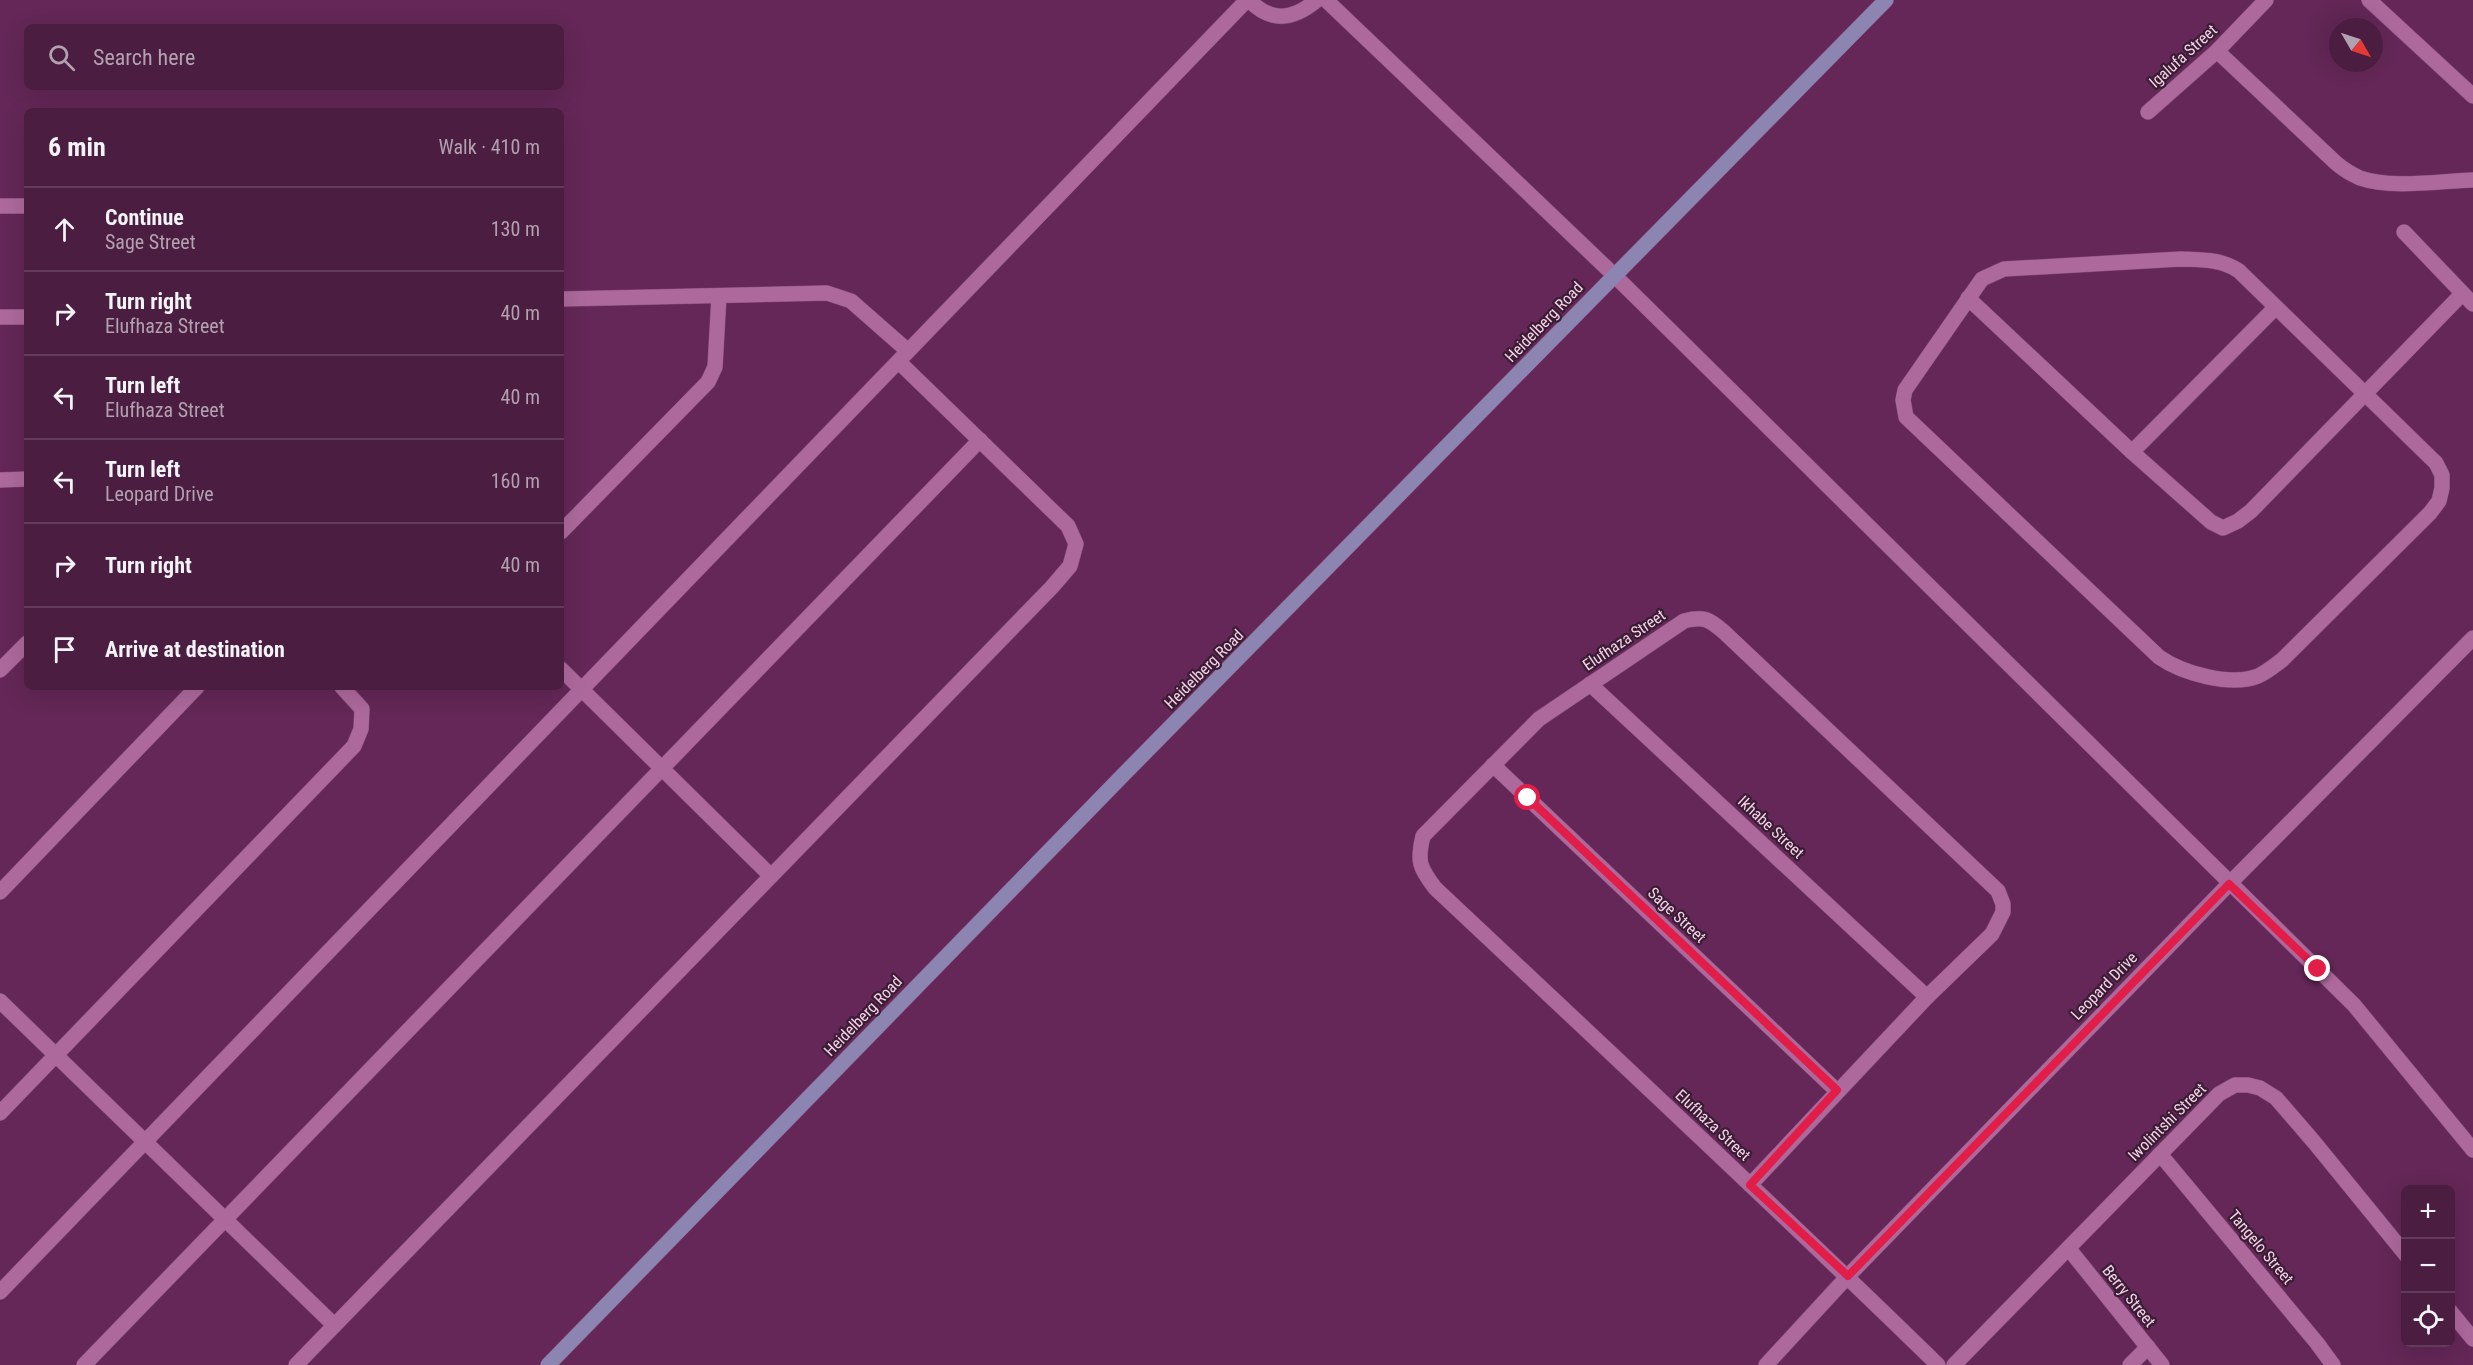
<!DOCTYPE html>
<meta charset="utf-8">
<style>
:root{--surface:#4b1d41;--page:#552a4c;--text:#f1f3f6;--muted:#b2a2b1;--line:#623b5a}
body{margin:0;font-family:"Roboto Condensed",sans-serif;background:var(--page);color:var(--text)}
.controls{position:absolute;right:18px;bottom:18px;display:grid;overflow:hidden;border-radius:9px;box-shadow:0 6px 24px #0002}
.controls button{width:54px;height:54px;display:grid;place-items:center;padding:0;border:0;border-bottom:2px solid var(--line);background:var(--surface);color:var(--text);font:30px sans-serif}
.compass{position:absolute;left:2329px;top:18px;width:54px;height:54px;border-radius:50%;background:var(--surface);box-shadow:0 6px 24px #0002;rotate:129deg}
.stop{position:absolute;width:18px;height:18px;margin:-14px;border:4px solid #e11d48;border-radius:50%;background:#fff}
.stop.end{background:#e11d48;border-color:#fff;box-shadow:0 2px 6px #0008}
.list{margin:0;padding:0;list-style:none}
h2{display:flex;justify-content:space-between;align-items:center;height:78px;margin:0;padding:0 24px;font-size:26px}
h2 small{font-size:20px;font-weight:400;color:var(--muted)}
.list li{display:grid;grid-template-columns:39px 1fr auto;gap:18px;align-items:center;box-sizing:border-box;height:84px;padding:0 24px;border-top:2px solid var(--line)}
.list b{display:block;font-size:22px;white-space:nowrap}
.list p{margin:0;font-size:20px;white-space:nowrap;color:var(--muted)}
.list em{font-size:20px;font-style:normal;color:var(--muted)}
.icon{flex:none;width:33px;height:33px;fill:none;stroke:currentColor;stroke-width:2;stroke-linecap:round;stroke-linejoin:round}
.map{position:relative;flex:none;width:2473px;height:1365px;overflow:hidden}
.search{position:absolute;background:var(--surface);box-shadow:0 6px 24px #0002;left:24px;top:24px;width:540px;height:66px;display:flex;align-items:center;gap:15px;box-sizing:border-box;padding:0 21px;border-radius:9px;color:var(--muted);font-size:22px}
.panel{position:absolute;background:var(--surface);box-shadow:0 6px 24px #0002;left:24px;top:108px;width:540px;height:582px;border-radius:9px}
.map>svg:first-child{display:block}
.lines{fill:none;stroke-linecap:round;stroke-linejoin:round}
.minor-casing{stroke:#7f4974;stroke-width:16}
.secondary-casing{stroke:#7f4974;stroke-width:16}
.minor{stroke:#ad699c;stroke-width:15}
.secondary{stroke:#8c84b1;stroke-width:15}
.route{stroke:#e11d48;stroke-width:8}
.labels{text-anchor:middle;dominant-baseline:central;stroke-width:4.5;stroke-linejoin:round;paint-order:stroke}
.street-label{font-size:16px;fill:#f7d1eb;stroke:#391d32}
</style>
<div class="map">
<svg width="2473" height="1365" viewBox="0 0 2473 1365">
<rect width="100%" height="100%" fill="#642757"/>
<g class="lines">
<defs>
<g id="minor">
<path d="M1249,0C1271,23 1293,20 1317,0"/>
<polyline points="1326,0 1615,276 2354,1005 2473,1150"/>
<polyline points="2369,0 2473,96"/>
<path d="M2217,51L2336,163C2343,169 2351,174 2360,178C2391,189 2440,181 2473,180"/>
<polyline points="2148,112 2217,51 2266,0"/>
<polyline points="0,206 27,206"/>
<polyline points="2404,232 2473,304"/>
<path d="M2181,259C2202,260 2221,259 2239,271L2436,463L2442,475V488L2439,501L2430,513L2282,660C2274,666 2267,672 2258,676C2230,687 2182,673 2159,657L1906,417L1903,400L1905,390L1982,279L2004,269Z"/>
<polyline points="1968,298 2132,452 2211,522 2223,528 2238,521 2251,511 2462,294"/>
<polyline points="561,299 827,293 851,301 908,351"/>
<polyline points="0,317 27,317"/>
<polyline points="2132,452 2275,308"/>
<polyline points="0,480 27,479"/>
<polyline points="561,532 708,382 715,367 719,296"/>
<polyline points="561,669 771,876"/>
<polyline points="0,670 27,643"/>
<polyline points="1590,684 1927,997"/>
<polyline points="1493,765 1837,1091"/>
<polyline points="0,892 197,687"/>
<polyline points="0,1001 334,1325"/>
<polyline points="0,1113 354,746 361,729 362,709 342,687"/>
<polyline points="2160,1154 2317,1343 2333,1365"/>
<path d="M1750,1185L1927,997L1992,934L2003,912V904L1998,891L1724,632C1709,619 1704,616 1684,621L1539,719L1423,836C1417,861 1419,867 1435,888C1603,1046 1773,1204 1938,1365"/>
<polyline points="2069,1249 2162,1365"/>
<polyline points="0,1292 1247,0"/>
<polyline points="2450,1311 2473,1339"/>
<polyline points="84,1365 980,440"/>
<polyline points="296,1365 1052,587 1070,566 1076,544 1068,526 899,362"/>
<polyline points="1766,1365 1848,1276 2229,884 2473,638"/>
<polyline points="1954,1365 2219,1094 2235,1085 2248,1085 2260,1088 2276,1098 2314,1142 2406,1255"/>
<polyline points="2130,1365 2148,1347"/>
</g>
<polyline id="secondary" points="548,1365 1126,772 1886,0"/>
</defs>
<use href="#minor" class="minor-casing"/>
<use href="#secondary" class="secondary-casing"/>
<use href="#minor" class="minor"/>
<use href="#secondary" class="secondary"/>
</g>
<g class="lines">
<polyline class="route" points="1528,798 1837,1090 1750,1185 1848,1276 2229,884 2318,969"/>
</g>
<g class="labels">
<g class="street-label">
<text transform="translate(2183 56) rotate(-42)">Igalufa Street</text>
<text transform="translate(1544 322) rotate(-46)">Heidelberg Road</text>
<text transform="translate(1624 640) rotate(-34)">Elufhaza Street</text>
<text transform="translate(1204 669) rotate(-45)">Heidelberg Road</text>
<text transform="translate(1771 827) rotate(43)">Ikhabe Street</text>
<text transform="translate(1677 915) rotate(43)">Sage Street</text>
<text transform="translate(2104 986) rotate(-46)">Leopard Drive</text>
<text transform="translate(863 1016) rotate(-46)">Heidelberg Road</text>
<text transform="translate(2167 1122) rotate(-45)">Iwolintshi Street</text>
<text transform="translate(1713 1125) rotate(43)">Elufhaza Street</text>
<text transform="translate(2261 1247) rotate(50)">Tangelo Street</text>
<text transform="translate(2129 1296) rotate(51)">Berry Street</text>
</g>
</g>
</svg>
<div class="controls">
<button>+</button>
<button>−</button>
<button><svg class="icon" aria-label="locate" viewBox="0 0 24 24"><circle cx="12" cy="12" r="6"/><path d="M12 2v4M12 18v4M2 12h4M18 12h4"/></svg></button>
</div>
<svg class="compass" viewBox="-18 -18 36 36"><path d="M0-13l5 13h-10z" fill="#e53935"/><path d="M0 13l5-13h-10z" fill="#b2a2b1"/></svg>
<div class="stop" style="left:1528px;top:798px"></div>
<div class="stop end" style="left:2318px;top:969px"></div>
<div class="search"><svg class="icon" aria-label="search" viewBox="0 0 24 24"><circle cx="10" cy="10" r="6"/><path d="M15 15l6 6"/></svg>Search here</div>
<section class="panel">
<h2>6 min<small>Walk · 410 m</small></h2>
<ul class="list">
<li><svg class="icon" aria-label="ahead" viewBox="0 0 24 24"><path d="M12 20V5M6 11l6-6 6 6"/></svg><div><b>Continue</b><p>Sage Street</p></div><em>130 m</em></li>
<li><svg class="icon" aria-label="right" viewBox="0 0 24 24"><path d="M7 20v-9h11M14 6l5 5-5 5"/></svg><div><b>Turn right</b><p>Elufhaza Street</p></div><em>40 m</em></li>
<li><svg class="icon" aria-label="left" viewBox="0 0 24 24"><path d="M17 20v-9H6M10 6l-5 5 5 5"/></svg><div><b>Turn left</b><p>Elufhaza Street</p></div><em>40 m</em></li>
<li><svg class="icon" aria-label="left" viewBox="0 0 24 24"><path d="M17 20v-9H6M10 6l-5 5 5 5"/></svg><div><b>Turn left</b><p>Leopard Drive</p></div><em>160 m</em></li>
<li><svg class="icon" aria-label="right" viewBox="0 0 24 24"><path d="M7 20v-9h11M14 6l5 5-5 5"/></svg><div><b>Turn right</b></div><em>40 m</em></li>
<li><svg class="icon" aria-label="arrive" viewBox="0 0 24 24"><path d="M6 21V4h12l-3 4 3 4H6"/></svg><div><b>Arrive at destination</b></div></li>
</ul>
</section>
</div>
